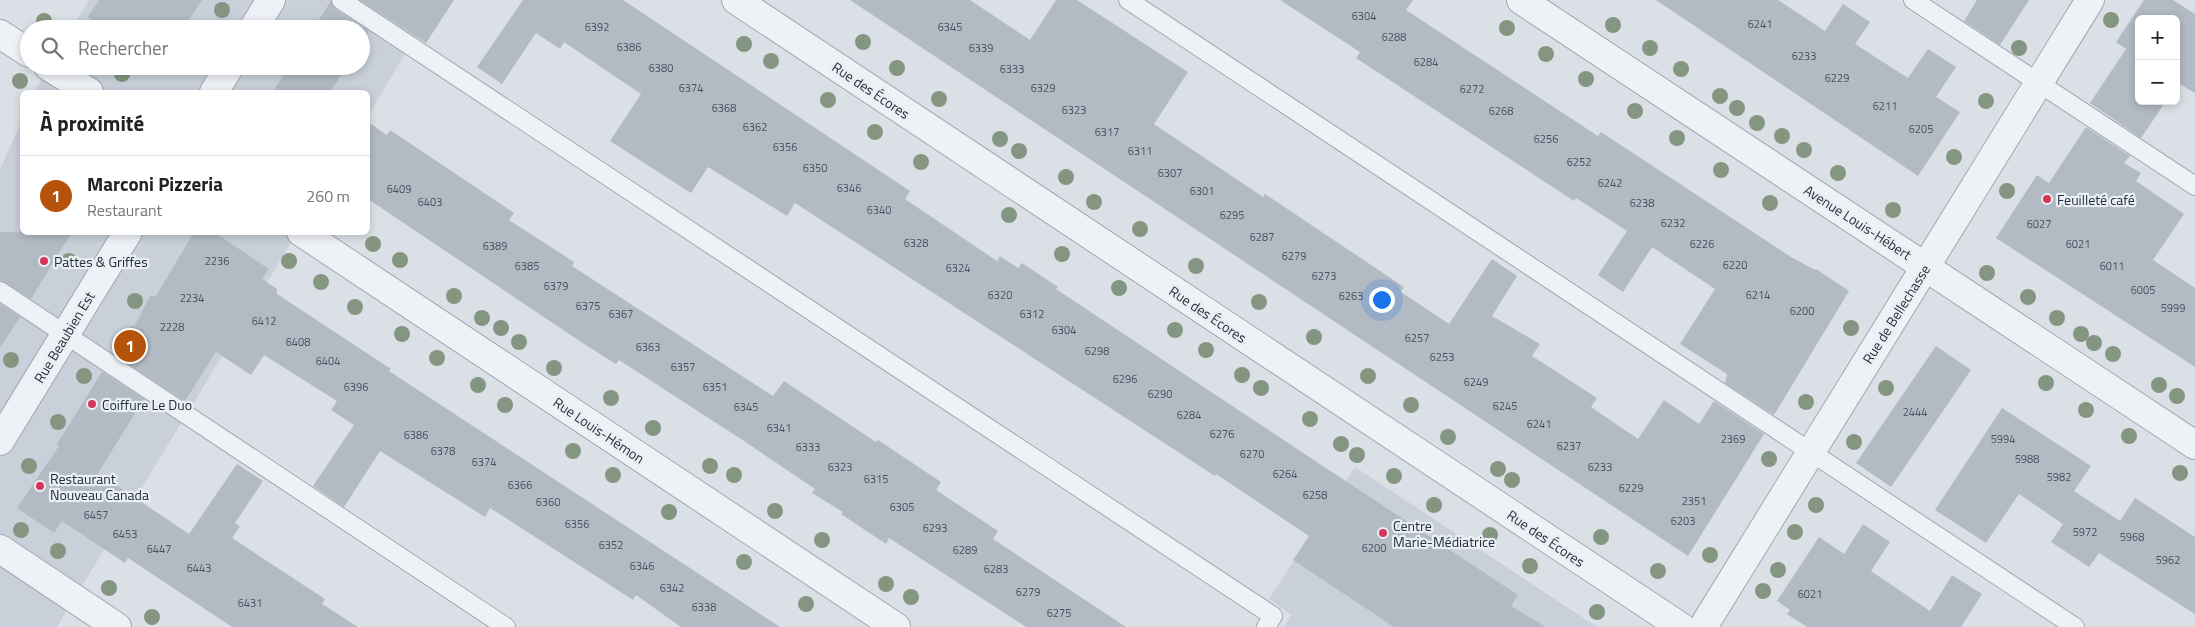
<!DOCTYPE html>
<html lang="fr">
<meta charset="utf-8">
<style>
:root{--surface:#fff;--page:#f2f2f2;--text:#222;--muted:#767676;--line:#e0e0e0;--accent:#b45309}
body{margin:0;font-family:"Titillium Web",sans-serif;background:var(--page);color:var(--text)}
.controls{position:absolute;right:15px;top:15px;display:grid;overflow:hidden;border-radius:8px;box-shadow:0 2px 8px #0003}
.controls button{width:45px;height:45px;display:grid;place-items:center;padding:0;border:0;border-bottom:1px solid var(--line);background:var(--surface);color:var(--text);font:25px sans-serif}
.you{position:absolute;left:1381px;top:299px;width:18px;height:18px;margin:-12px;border:4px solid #fff;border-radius:50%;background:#1a73e8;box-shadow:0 0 0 8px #1a73e833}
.badge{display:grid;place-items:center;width:32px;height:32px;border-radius:50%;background:var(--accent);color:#fff;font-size:16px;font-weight:700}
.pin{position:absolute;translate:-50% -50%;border:2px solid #fff;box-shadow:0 1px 5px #0006}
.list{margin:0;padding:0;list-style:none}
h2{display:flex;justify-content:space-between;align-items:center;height:65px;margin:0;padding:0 20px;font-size:21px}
h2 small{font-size:16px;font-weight:400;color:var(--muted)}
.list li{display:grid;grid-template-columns:32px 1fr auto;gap:15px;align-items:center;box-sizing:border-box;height:80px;padding:0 20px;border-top:1px solid var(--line)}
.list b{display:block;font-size:19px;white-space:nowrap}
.list p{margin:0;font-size:16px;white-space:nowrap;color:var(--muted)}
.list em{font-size:16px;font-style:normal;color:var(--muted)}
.icon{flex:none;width:28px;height:28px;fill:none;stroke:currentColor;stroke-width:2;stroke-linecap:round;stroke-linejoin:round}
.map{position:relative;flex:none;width:2195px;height:627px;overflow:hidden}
.search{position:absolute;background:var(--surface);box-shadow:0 2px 8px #0003;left:20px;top:20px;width:350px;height:55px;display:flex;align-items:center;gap:12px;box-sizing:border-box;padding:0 18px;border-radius:28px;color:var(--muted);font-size:19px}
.panel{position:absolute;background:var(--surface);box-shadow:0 2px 8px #0003;left:20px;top:90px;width:350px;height:145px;border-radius:8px}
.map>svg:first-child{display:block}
.built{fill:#c9d0d9}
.building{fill:#b2bac4}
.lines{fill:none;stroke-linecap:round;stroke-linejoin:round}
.service-casing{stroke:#a0a7b1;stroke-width:20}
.minor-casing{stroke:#a0a7b1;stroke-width:30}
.tertiary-casing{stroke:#a0a7b1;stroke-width:30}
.service{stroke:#eef1f5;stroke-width:18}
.minor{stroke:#eef1f5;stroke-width:28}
.tertiary{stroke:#eef1f5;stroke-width:28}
.tree{fill:#849682}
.poi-dot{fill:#d7345a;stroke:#eaeff4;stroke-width:2}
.labels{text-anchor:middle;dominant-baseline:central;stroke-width:4.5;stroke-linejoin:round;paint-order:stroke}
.number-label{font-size:11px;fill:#48525f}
.street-label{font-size:14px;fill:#242f3d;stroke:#eaeff4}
.poi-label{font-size:14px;fill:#242f3d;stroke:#eaeff4;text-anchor:start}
</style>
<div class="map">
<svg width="2195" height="627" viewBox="0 0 2195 627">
<rect width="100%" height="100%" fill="#dbe0e7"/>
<g class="built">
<polygon points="89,0 437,0 368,116 368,92 35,92 47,66 361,66 361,29 71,29"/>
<polygon points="22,120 22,232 297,233 57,627 0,627 0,169"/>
<polygon points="1355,467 1597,627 1284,627 1292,615 1269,599"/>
</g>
<g class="building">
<polygon points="99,0 202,0 183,29 107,29 88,17"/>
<polygon points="360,0 454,0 426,43"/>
<polygon points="523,0 623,0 910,191 905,199 997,261 1000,256 1018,268 1022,263 1058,287 1056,289 1190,378 1518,595 1511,606 1546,627 1394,627 1293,560 1309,536 1216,474 1215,476 795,203 787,216 708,167 691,193 610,141 641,94 564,42 560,49 536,33 502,84 477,67"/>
<polygon points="850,0 970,0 1030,40 1056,0 1077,0 1188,72 1154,124 1263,197 1265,194 1404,287 1401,292 1449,324 1492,259 1517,276 1492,316 1540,344 1532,356 1597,398 1591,407 1638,439 1664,400 1699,424 1714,401 1764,434 1688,556"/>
<polygon points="1280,0 1413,0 1406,10 1598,136 1601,132 1791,257 1815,270 1816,269 1849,291 1774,415 1725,383 1727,374 1680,344 1715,289 1652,247 1623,292 1598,275 1627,231 1576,198 1574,201 1356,58 1360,52"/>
<polygon points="1656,0 1778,0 1825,31 1843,4 1870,22 1855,44 1908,78 1928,49 1956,67 1936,97 1960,112 1918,176"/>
<polygon points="1977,0 2029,0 2000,45 1964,21"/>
<polygon points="2144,0 2173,0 2195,14 2195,93 2178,83 2176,86 2176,19 2139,19 2139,101 2166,101 2141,138 2090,103 2126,49 2116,42"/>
<polygon points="331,1 335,9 369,31 361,43 361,29 313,29"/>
<polygon points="289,66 347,66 330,92 273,92"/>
<polygon points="368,122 387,135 390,130 514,213 509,220 574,262 572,266 773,396 784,381 876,442 878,440 941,482 936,490 998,531 993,539 1126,627 1026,627 889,538 886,544 841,514 843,512 812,493 815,489 744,441 619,360 616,364 584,344 368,199"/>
<polygon points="2086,127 2130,156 2124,163 2141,173 2136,181 2184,214 2153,260 2195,288 2195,367 1996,238 2037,175 2049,183"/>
<polygon points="0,232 72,232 31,299 0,280"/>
<polygon points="194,232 214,232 269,269 262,279 277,289 277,294 391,369 389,371 780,627 681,627 636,595 633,600 490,508 485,517 380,451 344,507 313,486 354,425 331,410 337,401 264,355 251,375 216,352 185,401 113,354 132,325 134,327 150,296 156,296"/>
<polygon points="0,304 20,317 0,348"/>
<polygon points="1936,346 1971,370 1891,487 1856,463"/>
<polygon points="102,372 144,399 98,473 189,534 237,464 263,481 235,523 240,526 232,538 325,599 322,604 358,627 232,627 128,558 125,563 62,521 54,533 17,508 59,446 57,444"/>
<polygon points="2002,408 2091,466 2074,491 2120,521 2135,498 2195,537 2195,614 2099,553 2089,567 2051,542 2063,524 2019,494 1986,543 1935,510"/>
<polygon points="1863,524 1890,542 1871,571 1930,611 1952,575 1982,594 1961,627 1807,627 1787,614 1790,610 1777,601 1819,537 1844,554"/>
</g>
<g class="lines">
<defs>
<g id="service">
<polyline points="341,0 1273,616 1266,627"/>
<polyline points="1128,0 2075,627"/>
<polyline points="1913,0 2195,186"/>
<polyline points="0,291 506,627"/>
</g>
<g id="minor">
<polyline points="736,0 1681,627"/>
<polyline points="1521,0 2195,445"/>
<polyline points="0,34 29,53"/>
<polyline points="48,66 89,92"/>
<polyline points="301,232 896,627"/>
<polyline points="0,549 117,627"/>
</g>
<g id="tertiary">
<polyline points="253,29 271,0"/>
<polyline points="214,92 230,66"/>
<polyline points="0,441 128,232"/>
<polyline points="1703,627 2090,0"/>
</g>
</defs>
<use href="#service" class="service-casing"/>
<use href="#minor" class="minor-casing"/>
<use href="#tertiary" class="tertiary-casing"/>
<use href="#service" class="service"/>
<use href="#minor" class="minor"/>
<use href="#tertiary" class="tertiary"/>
</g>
<g class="tree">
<circle cx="222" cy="10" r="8"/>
<circle cx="2111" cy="20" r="8"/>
<circle cx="44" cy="21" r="8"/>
<circle cx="1613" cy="25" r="8"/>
<circle cx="1507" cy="28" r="8"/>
<circle cx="863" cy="42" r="8"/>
<circle cx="744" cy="44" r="8"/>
<circle cx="1650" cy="48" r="8"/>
<circle cx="2019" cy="48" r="8"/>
<circle cx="1546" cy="54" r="8"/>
<circle cx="771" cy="61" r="8"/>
<circle cx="897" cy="68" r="8"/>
<circle cx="1681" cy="69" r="8"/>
<circle cx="122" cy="74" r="8"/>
<circle cx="1586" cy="79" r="8"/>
<circle cx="20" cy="81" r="8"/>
<circle cx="1720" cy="96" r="8"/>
<circle cx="939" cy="99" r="8"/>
<circle cx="828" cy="100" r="8"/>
<circle cx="1986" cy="101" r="8"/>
<circle cx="1737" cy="108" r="8"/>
<circle cx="1635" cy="111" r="8"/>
<circle cx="1757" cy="123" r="8"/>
<circle cx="875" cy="132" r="8"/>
<circle cx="1782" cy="136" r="8"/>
<circle cx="1677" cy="138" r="8"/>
<circle cx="1000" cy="139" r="8"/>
<circle cx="1804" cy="150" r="8"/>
<circle cx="1019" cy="151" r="8"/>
<circle cx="1954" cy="157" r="8"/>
<circle cx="921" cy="162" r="8"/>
<circle cx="1721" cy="170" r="8"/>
<circle cx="1838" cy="173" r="8"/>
<circle cx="1066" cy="177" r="8"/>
<circle cx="2007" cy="191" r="8"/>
<circle cx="1094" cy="202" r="8"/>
<circle cx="1770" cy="203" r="8"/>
<circle cx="1893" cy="210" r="8"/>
<circle cx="1009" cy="215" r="8"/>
<circle cx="1140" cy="229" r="8"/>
<circle cx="373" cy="244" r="8"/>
<circle cx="1062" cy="254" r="8"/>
<circle cx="400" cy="260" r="8"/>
<circle cx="69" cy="261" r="8"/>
<circle cx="289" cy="261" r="8"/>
<circle cx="1196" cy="266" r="8"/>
<circle cx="1987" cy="273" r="8"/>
<circle cx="321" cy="282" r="8"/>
<circle cx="1119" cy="288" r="8"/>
<circle cx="454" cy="296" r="8"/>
<circle cx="2028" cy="297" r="8"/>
<circle cx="135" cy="301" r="8"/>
<circle cx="1259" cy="302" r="8"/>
<circle cx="355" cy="307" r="8"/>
<circle cx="482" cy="318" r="8"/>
<circle cx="2057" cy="318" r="8"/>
<circle cx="501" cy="328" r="8"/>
<circle cx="1851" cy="328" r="8"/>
<circle cx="1175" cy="330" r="8"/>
<circle cx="402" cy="334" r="8"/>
<circle cx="2081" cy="334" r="8"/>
<circle cx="1314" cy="337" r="8"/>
<circle cx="519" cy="342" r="8"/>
<circle cx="2094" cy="343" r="8"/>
<circle cx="1206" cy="350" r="8"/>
<circle cx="2113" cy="354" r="8"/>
<circle cx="437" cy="358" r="8"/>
<circle cx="11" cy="360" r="8"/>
<circle cx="554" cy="368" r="8"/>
<circle cx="1242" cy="375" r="8"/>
<circle cx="84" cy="376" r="8"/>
<circle cx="1368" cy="376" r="8"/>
<circle cx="2046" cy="383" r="8"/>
<circle cx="478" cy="385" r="8"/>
<circle cx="2159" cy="385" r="8"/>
<circle cx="1261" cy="388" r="8"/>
<circle cx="1886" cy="388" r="8"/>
<circle cx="2177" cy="396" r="8"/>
<circle cx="611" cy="398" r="8"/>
<circle cx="1806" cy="402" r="8"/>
<circle cx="505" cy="405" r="8"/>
<circle cx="1411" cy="405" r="8"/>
<circle cx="2086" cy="410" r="8"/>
<circle cx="1310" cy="419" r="8"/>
<circle cx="58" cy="422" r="8"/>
<circle cx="653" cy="428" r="8"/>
<circle cx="2129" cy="436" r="8"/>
<circle cx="1448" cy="437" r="8"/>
<circle cx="1854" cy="442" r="8"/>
<circle cx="1341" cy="444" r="8"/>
<circle cx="573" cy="451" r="8"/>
<circle cx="1357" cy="455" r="8"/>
<circle cx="1769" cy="459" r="8"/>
<circle cx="29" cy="466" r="8"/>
<circle cx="710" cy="466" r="8"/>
<circle cx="1498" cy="469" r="8"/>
<circle cx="2180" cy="473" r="8"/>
<circle cx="613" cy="475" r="8"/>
<circle cx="734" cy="475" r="8"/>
<circle cx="1394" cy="476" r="8"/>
<circle cx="1512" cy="480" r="8"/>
<circle cx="1434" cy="505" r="8"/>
<circle cx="1816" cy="505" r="8"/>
<circle cx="775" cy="511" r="8"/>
<circle cx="669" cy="512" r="8"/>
<circle cx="21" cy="530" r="8"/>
<circle cx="1795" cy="532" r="8"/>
<circle cx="1490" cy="535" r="8"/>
<circle cx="1601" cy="537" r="8"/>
<circle cx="822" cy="540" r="8"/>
<circle cx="58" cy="551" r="8"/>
<circle cx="1710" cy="555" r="8"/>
<circle cx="744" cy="562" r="8"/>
<circle cx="1530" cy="566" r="8"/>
<circle cx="1778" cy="570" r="8"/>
<circle cx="1658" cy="571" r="8"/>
<circle cx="886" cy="584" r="8"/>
<circle cx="109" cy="588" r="8"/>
<circle cx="1763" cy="591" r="8"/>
<circle cx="911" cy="597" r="8"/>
<circle cx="806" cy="604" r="8"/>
<circle cx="1597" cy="612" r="8"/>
<circle cx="152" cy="617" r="8"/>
</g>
<g class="poi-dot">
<circle cx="2047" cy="199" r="5"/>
<circle cx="44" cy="261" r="5"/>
<circle cx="92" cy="404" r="5"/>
<circle cx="40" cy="486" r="5"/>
<circle cx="1383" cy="533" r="5"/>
</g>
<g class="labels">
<g class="number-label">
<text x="1364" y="16">6304</text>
<text x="1760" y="24">6241</text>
<text x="597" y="27">6392</text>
<text x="950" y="27">6345</text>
<text x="1394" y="37">6288</text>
<text x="629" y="47">6386</text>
<text x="981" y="48">6339</text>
<text x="1804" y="56">6233</text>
<text x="1426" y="62">6284</text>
<text x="661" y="68">6380</text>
<text x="1012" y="69">6333</text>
<text x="1837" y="78">6229</text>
<text x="691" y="88">6374</text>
<text x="1043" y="88">6329</text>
<text x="1472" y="89">6272</text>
<text x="1885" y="106">6211</text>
<text x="724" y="108">6368</text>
<text x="1074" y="110">6323</text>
<text x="1501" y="111">6268</text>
<text x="755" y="127">6362</text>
<text x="1921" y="129">6205</text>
<text x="1107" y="132">6317</text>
<text x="1546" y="139">6256</text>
<text x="785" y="147">6356</text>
<text x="1140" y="151">6311</text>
<text x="1579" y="162">6252</text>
<text x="815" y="168">6350</text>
<text x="1170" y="173">6307</text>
<text x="1610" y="183">6242</text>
<text x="849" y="188">6346</text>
<text x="399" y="189">6409</text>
<text x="1202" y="191">6301</text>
<text x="430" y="202">6403</text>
<text x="1642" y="203">6238</text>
<text x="879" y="210">6340</text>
<text x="1232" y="215">6295</text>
<text x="1673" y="223">6232</text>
<text x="2039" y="224">6027</text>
<text x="1262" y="237">6287</text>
<text x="916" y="243">6328</text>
<text x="1702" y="244">6226</text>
<text x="2078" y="244">6021</text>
<text x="495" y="246">6389</text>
<text x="1294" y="256">6279</text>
<text x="217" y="261">2236</text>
<text x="1735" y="265">6220</text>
<text x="527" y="266">6385</text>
<text x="2112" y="266">6011</text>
<text x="958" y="268">6324</text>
<text x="1324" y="276">6273</text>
<text x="556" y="286">6379</text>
<text x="2143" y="290">6005</text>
<text x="1000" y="295">6320</text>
<text x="1758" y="295">6214</text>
<text x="1351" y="296">6263</text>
<text x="192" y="298">2234</text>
<text x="588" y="306">6375</text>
<text x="2173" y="308">5999</text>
<text x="1802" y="311">6200</text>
<text x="621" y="314">6367</text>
<text x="1032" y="314">6312</text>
<text x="264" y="321">6412</text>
<text x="172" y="327">2228</text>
<text x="1064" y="330">6304</text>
<text x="1417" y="338">6257</text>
<text x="298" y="342">6408</text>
<text x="648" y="347">6363</text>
<text x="1097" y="351">6298</text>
<text x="1442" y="357">6253</text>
<text x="328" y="361">6404</text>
<text x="683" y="367">6357</text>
<text x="1125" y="379">6296</text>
<text x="1476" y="382">6249</text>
<text x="356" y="387">6396</text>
<text x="715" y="387">6351</text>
<text x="1160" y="394">6290</text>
<text x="1505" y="406">6245</text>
<text x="746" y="407">6345</text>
<text x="1915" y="412">2444</text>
<text x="1189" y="415">6284</text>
<text x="1539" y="424">6241</text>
<text x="779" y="428">6341</text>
<text x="1222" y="434">6276</text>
<text x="416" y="435">6386</text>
<text x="1733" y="439">2369</text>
<text x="2003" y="439">5994</text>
<text x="1569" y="446">6237</text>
<text x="808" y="447">6333</text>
<text x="443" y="451">6378</text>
<text x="1252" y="454">6270</text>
<text x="2027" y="459">5988</text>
<text x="484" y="462">6374</text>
<text x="840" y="467">6323</text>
<text x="1600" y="467">6233</text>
<text x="1285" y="474">6264</text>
<text x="2059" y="477">5982</text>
<text x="876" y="479">6315</text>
<text x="520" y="485">6366</text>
<text x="1631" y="488">6229</text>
<text x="1315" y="495">6258</text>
<text x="1694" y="501">2351</text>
<text x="548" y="502">6360</text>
<text x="902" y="507">6305</text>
<text x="96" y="515">6457</text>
<text x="1683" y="521">6203</text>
<text x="577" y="524">6356</text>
<text x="935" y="528">6293</text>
<text x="2085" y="532">5972</text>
<text x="125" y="534">6453</text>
<text x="2132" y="537">5968</text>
<text x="611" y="545">6352</text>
<text x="1374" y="548">6200</text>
<text x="159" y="549">6447</text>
<text x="965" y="550">6289</text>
<text x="2168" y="560">5962</text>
<text x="642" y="566">6346</text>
<text x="199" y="568">6443</text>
<text x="996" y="569">6283</text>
<text x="672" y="588">6342</text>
<text x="1028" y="592">6279</text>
<text x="1810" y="594">6021</text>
<text x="250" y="603">6431</text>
<text x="704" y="607">6338</text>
<text x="1059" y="613">6275</text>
</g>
<g class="street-label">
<text transform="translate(871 90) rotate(34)">Rue des Écores</text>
<text transform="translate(1858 222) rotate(33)">Avenue Louis-Hébert</text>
<text transform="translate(1208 314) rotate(34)">Rue des Écores</text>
<text transform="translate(1896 314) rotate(-58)">Rue de Bellechasse</text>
<text transform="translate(64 337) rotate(-59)">Rue Beaubien Est</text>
<text transform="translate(599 430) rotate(34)">Rue Louis-Hémon</text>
<text transform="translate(1546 538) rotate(34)">Rue des Écores</text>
</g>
<g class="poi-label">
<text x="2057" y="199">Feuilleté café</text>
<text x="54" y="261">Pattes &amp; Griffes</text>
<text x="102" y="404">Coiffure Le Duo</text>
<text x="50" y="478">Restaurant<tspan x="50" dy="16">Nouveau Canada</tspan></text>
<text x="1393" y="525">Centre<tspan x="1393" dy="16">Marie-Médiatrice</tspan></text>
</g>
</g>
</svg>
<div class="controls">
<button>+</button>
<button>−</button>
</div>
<div class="you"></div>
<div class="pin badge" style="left:130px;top:346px">1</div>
<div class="search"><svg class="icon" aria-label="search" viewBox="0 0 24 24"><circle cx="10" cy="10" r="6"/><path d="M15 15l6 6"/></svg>Rechercher</div>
<section class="panel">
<h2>À proximité<small></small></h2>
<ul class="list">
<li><span class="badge">1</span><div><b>Marconi Pizzeria</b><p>Restaurant</p></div><em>260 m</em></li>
</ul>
</section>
</div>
